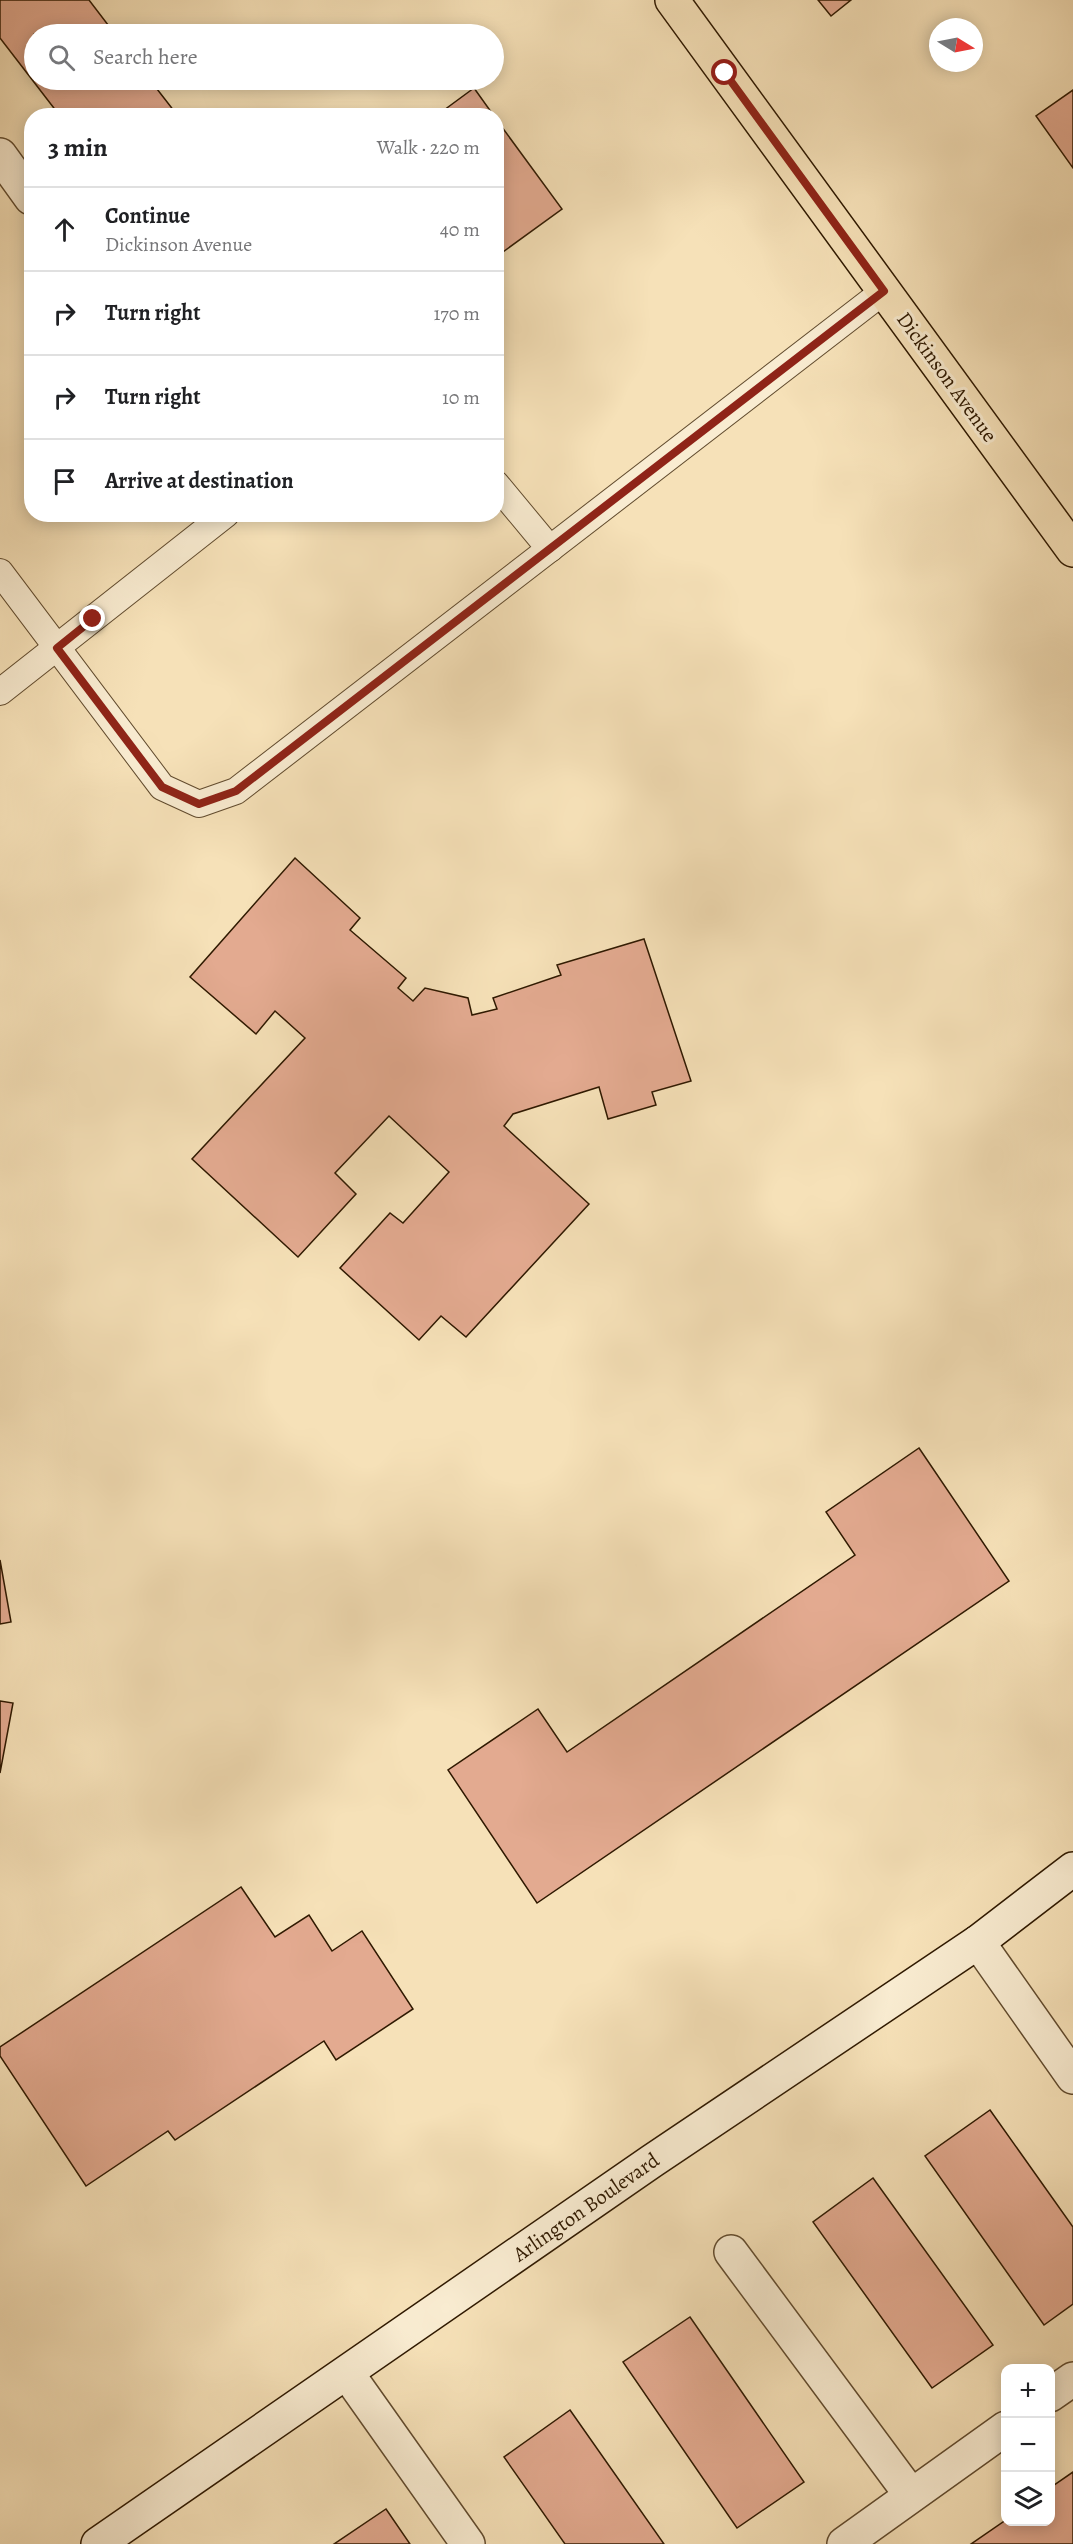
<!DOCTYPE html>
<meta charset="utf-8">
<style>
:root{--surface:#fff;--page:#f2f2f2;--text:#202124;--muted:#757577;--line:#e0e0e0}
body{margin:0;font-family:Alegreya,serif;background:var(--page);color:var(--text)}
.controls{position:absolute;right:18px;bottom:18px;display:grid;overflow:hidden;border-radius:12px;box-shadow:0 3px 15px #0003}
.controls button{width:54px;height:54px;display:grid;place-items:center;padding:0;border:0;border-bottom:2px solid var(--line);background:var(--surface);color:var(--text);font:30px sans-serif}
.compass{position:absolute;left:929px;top:18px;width:54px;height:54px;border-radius:50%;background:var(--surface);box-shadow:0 3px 15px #0003;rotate:100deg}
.stop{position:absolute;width:18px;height:18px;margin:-14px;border:4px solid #8f2418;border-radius:50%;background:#fff}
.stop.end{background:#8f2418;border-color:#fff;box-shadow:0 2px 6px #0008}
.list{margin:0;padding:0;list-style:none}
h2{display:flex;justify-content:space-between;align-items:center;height:78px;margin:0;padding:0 24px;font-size:26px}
h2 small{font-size:20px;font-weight:400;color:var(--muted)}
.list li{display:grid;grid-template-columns:39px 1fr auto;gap:18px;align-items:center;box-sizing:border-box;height:84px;padding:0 24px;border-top:2px solid var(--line)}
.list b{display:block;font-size:22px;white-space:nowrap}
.list p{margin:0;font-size:20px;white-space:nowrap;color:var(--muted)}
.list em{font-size:20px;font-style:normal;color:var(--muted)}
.icon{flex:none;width:33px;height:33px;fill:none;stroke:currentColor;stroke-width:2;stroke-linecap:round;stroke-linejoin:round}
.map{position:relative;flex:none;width:1073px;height:2544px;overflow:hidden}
.search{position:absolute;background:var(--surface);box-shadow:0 3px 15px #0003;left:24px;top:24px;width:480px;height:66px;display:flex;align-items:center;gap:15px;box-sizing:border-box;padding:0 21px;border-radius:33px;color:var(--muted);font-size:22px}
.panel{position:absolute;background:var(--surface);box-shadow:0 3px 15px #0003;left:24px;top:108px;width:480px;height:414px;border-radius:24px}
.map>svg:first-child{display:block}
.building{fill:#e3aa90;stroke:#2f1900;stroke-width:1.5}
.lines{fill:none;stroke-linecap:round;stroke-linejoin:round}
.service-casing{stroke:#614b2e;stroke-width:28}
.minor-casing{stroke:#614b2e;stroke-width:36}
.secondary-casing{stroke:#2f1900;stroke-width:36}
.primary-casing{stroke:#2f1900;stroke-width:36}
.service{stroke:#f9ecd1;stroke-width:26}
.minor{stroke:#f9ecd1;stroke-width:33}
.secondary{stroke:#f9ecd1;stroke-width:33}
.primary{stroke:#f6e1b8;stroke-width:33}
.route{stroke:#8f2418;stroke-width:8}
.labels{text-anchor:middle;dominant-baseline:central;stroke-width:6;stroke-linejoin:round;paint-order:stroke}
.street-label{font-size:21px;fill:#2f1900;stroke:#f9ecd1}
</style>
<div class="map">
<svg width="1073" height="2544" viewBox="0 0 1073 2544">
<rect width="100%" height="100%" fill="#f6e1b8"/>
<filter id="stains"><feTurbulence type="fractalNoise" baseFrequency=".00333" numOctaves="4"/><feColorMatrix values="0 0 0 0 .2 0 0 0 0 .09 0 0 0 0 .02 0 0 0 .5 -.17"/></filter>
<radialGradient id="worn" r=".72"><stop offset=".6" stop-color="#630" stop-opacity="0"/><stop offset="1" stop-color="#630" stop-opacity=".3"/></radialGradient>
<g class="building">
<polygon points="0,0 89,0 115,34 34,34 34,80 150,80 178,116 60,116 0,38"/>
<polygon points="818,0 851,0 831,16"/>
<polygon points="474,88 494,116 436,116"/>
<polygon points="1073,90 1073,168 1036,116"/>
<polygon points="496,119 562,209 496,257"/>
<polygon points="295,858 360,918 350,930 406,978 398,988 413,1001 425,988 468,998 472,1015 497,1009 493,998 561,975 557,965 644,939 691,1081 652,1092 656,1105 608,1119 599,1087 513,1114 504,1126 589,1204 466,1337 441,1316 419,1340 340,1268 390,1213 403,1223 449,1172 389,1116 335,1173 356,1194 298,1257 192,1159 305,1038 275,1011 256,1034 190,977"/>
<polygon points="919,1448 1009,1581 537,1903 448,1770 538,1709 567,1752 855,1555 826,1512"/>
<polygon points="0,1560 11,1622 0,1624"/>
<polygon points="0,1701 13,1703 0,1773"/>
<polygon points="241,1887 275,1937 309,1915 332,1951 362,1931 413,2009 336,2060 324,2041 175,2140 168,2131 86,2186 0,2056 0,2047"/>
<polygon points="990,2110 1073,2227 1073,2304 1044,2325 925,2156"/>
<polygon points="873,2178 993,2345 932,2388 813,2222"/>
<polygon points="690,2317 804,2482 737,2528 623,2362"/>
<polygon points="570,2410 664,2544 565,2544 504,2457"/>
<polygon points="1073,2472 1073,2544 971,2544 1006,2520 1006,2522 1050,2522 1050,2488"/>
<polygon points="386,2509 410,2544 334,2544"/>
</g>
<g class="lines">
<defs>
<g id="service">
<polyline points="496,484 550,549"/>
<polyline points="0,572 162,787 199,804 236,791 884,291"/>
<polyline points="0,692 226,514"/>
</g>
<g id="minor">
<polyline points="0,155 31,198"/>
<polyline points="978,1942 1073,2077"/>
<polyline points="731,2252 911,2495"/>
<polyline points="347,2373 468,2544"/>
<polyline points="1050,2395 1073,2379"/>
<polyline points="844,2544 1006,2428"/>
</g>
<polyline id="secondary" points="98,2544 652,2161 978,1942 1073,1869"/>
<polyline id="primary" points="672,0 1073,550"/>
</defs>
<use href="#service" class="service-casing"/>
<use href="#minor" class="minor-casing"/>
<use href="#secondary" class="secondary-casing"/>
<use href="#primary" class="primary-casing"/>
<use href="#service" class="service"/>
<use href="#minor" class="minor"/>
<use href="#secondary" class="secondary"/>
<use href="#primary" class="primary"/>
</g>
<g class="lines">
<polyline class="route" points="93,619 57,648 162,787 199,804 236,791 884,291 725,73"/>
</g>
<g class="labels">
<g class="street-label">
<text transform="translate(947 377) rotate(54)">Dickinson Avenue</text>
<text transform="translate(586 2207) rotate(-35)">Arlington Boulevard</text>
</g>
</g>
<rect width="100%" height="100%" filter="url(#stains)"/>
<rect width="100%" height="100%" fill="url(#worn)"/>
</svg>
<div class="controls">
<button>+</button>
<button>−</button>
<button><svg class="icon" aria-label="layers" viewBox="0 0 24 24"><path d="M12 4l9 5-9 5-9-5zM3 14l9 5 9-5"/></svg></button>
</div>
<svg class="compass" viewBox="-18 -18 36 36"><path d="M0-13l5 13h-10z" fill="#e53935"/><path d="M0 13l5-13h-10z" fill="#757577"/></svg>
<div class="stop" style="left:725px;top:73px"></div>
<div class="stop end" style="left:93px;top:619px"></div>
<div class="search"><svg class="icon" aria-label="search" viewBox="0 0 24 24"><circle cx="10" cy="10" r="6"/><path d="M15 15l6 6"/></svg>Search here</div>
<section class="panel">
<h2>3 min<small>Walk · 220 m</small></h2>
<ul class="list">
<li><svg class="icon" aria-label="ahead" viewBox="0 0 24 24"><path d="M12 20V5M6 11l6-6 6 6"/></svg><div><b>Continue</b><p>Dickinson Avenue</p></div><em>40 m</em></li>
<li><svg class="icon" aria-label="right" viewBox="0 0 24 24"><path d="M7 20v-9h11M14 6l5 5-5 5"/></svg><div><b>Turn right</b></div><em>170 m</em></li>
<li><svg class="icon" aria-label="right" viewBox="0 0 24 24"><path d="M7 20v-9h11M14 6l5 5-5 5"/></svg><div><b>Turn right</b></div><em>10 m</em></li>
<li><svg class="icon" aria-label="arrive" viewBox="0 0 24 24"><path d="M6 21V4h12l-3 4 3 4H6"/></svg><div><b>Arrive at destination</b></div></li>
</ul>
</section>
</div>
